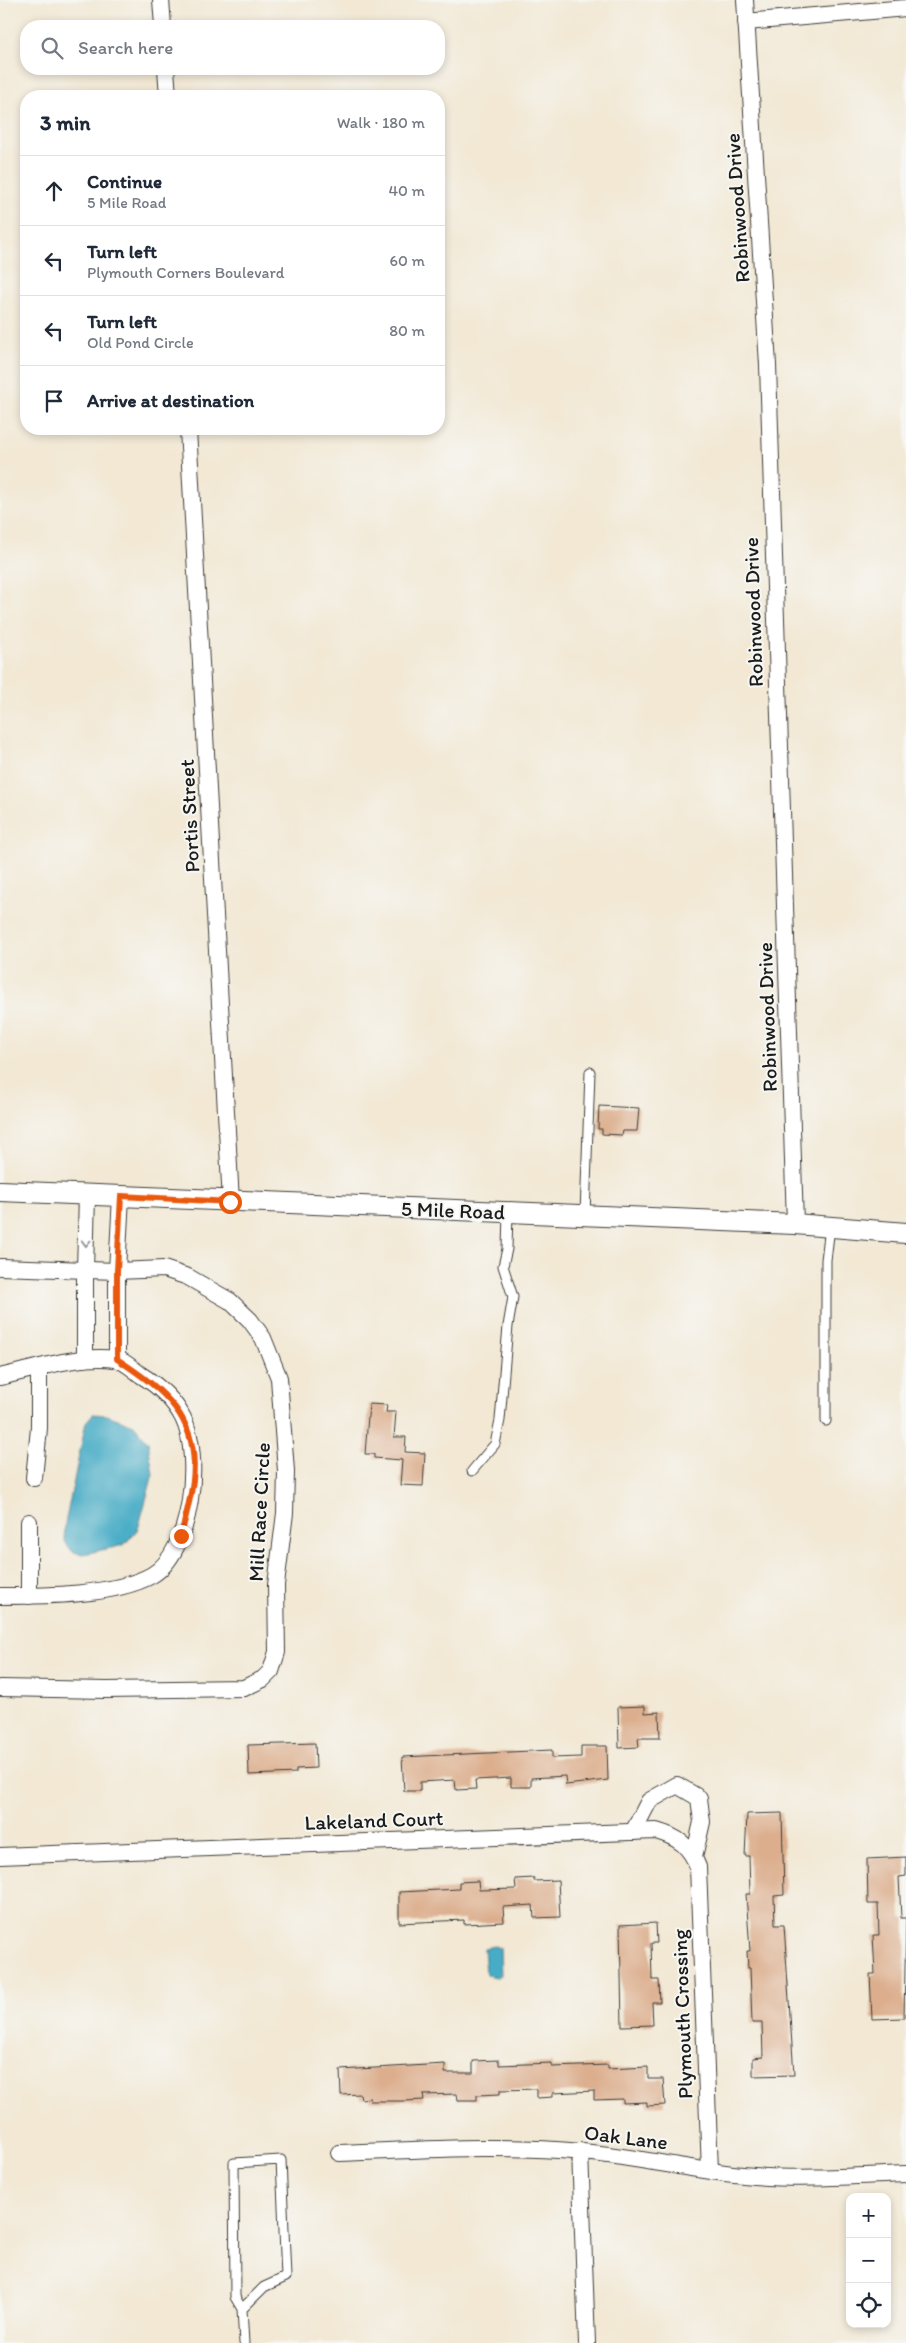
<!DOCTYPE html>
<meta charset="utf-8">
<style>
:root{--surface:#fff;--page:#f2f2f3;--text:#1f2937;--muted:#747a83;--line:#e0e1e3}
body{margin:0;font-family:Itim,sans-serif;background:var(--page);color:var(--text)}
.controls{position:absolute;right:15px;bottom:15px;display:grid;overflow:hidden;border-radius:10px;box-shadow:0 2px 8px #0003}
.controls button{width:45px;height:45px;display:grid;place-items:center;padding:0;border:0;border-bottom:1px solid var(--line);background:var(--surface);color:var(--text);font:25px sans-serif}
.stop{position:absolute;width:15px;height:15px;margin:-11px;border:4px solid #ea580c;border-radius:50%;background:#fff}
.stop.end{background:#ea580c;border-color:#fff;box-shadow:0 1px 5px #0008}
.list{margin:0;padding:0;list-style:none}
h2{display:flex;justify-content:space-between;align-items:center;height:65px;margin:0;padding:0 20px;font-size:21px}
h2 small{font-size:16px;font-weight:400;color:var(--muted)}
.list li{display:grid;grid-template-columns:32px 1fr auto;gap:15px;align-items:center;box-sizing:border-box;height:70px;padding:0 20px;border-top:1px solid var(--line)}
.list b{display:block;font-size:19px;white-space:nowrap}
.list p{margin:0;font-size:16px;white-space:nowrap;color:var(--muted)}
.list em{font-size:16px;font-style:normal;color:var(--muted)}
.icon{flex:none;width:28px;height:28px;fill:none;stroke:currentColor;stroke-width:2;stroke-linecap:round;stroke-linejoin:round}
.map{position:relative;flex:none;width:906px;height:2343px;overflow:hidden}
.search{position:absolute;background:var(--surface);box-shadow:0 2px 8px #0003;left:20px;top:20px;width:425px;height:55px;display:flex;align-items:center;gap:12px;box-sizing:border-box;padding:0 18px;border-radius:20px;color:var(--muted);font-size:19px}
.panel{position:absolute;background:var(--surface);box-shadow:0 2px 8px #0003;left:20px;top:90px;width:425px;height:345px;border-radius:20px}
.map>svg:first-child{display:block}
.water{fill:#46acc6;stroke:#316471}
.building{fill:#dcae8d}
.lines{fill:none;stroke-linecap:round;stroke-linejoin:round}
.service-casing{stroke:#3c3b38;stroke-width:11}
.minor-casing{stroke:#3c3b38;stroke-width:18}
.tertiary-casing{stroke:#3c3b38;stroke-width:22}
.service{stroke:#fff;stroke-width:9}
.minor{stroke:#fff;stroke-width:16}
.tertiary{stroke:#fff;stroke-width:20}
.oneway{stroke:#999}
.route{stroke:#ea580c;stroke-width:6}
.labels{text-anchor:middle;dominant-baseline:central;stroke-width:4;stroke-linejoin:round;paint-order:stroke}
.street-label{font-size:21px;fill:#1c1c1c;stroke:#f6f6f2}
</style>
<div class="map">
<svg width="906" height="2343" viewBox="0 0 906 2343">
<rect width="100%" height="100%" fill="#f6f6f2"/>
<filter id="ink" filterUnits="userSpaceOnUse"><feTurbulence type="fractalNoise" baseFrequency=".02" numOctaves="2"/><feDisplacementMap in="SourceGraphic" scale="10" xChannelSelector="R" yChannelSelector="G"/><feConvolveMatrix kernelMatrix="1 2 1 2 8 2 1 2 1" color-interpolation-filters="sRGB"/></filter>
<filter id="wash" filterUnits="userSpaceOnUse"><feTurbulence type="fractalNoise" baseFrequency=".0096" numOctaves="4" result="noise"/><feDisplacementMap in="SourceGraphic" scale="20" xChannelSelector="R" yChannelSelector="G"/><feGaussianBlur stdDeviation="1.12" result="paint"/><feColorMatrix in="noise" values="0 0 0 0 0 0 0 0 0 0 0 0 0 0 0 0 0 1.4 0 .05"/><feComposite in="paint" operator="in"/></filter>
<g filter="url(#wash)">
<rect width="100%" height="100%" fill="#f2e8d4"/>
<g class="water">
<polygon points="93,1414 107,1415 134,1425 148,1442 153,1474 138,1529 124,1545 84,1554 73,1552 64,1541 65,1524 86,1422"/>
<polygon points="494,1946 500,1948 501,1975 497,1977 486,1975 484,1948"/>
</g>
<g id="blocks">
<g class="building">
<polygon points="599,1106 639,1108 637,1131 623,1131 622,1135 602,1134 602,1129 598,1129"/>
<polygon points="369,1404 387,1405 386,1412 396,1412 394,1437 406,1437 405,1452 425,1453 423,1486 400,1485 402,1460 374,1458 374,1454 365,1454"/>
<polygon points="645,1706 645,1713 659,1712 660,1738 638,1738 639,1747 619,1748 618,1707"/>
<polygon points="315,1743 316,1768 296,1769 296,1773 249,1775 248,1745"/>
<polygon points="581,1746 607,1746 608,1780 566,1785 565,1776 531,1778 531,1787 511,1787 511,1778 475,1780 476,1789 456,1790 455,1780 420,1782 420,1791 404,1791 402,1757 552,1750 552,1758 581,1757"/>
<polygon points="782,1813 784,1895 774,1896 775,1925 784,1925 794,2075 753,2076 753,2058 763,2057 762,2023 752,2023 750,1968 748,1968 747,1951 750,1951 746,1894 750,1894 749,1856 745,1856 747,1814"/>
<polygon points="906,1857 906,1876 899,1877 901,1918 906,1918 904,2018 872,2019 870,1974 875,1974 873,1935 879,1935 878,1904 868,1904 867,1859"/>
<polygon points="534,1878 534,1881 558,1880 560,1917 534,1918 533,1905 503,1907 504,1922 464,1924 464,1920 399,1923 399,1892 459,1889 459,1882 478,1881 479,1890 516,1889 515,1879"/>
<polygon points="656,1923 657,1943 651,1943 652,1980 659,1980 660,2002 652,2002 653,2025 622,2026 620,1925"/>
<polygon points="499,2060 499,2065 552,2063 552,2067 608,2065 608,2069 648,2067 648,2079 663,2079 665,2105 647,2106 647,2102 623,2103 623,2099 594,2100 594,2091 553,2093 553,2097 537,2098 537,2089 500,2090 500,2094 477,2095 477,2100 458,2100 457,2094 423,2095 424,2100 404,2101 370,2101 370,2098 361,2099 360,2094 341,2095 340,2070 445,2064 445,2073 473,2073 473,2061"/>
</g>
</g>
</g>
<g filter="url(#ink)">
<use href="#blocks" fill-opacity="0" stroke="#3c3b38" stroke-width="1"/>
<g class="lines">
<defs>
<g id="service">
<polyline points="585,1215 590,1072"/>
<polyline points="826,1421 826,1260 830,1227"/>
<polyline points="472,1471 495,1444 500,1420 508,1326 513,1297 503,1266 507,1249 508,1212"/>
<polyline points="242,2309 264,2287 286,2277 281,2160 234,2163 235,2297 242,2309 244,2343"/>
</g>
<g id="minor">
<polyline points="161,0 163,26"/>
<polyline points="745,0 768,365 795,1224"/>
<polyline points="746,22 906,8"/>
<polyline points="166,69 168,96"/>
<polyline points="188,429 231,1202"/>
<polyline points="0,1267 117,1271 164,1269 188,1277 230,1301 250,1320 263,1338 279,1378 286,1471 285,1513 276,1585 277,1652 271,1671 263,1679 244,1688 106,1690 0,1688"/>
<polyline points="85,1359 85,1270 87,1195"/>
<polyline points="117,1359 117,1271 121,1196"/>
<path d="M0,1377C36,1369 78,1354 115,1359C124,1360 134,1370 141,1375C157,1385 174,1400 183,1418C202,1456 192,1552 152,1575C115,1596 43,1596 0,1596"/>
<polyline points="34,1478 39,1428 39,1368"/>
<polyline points="29,1522 29,1596"/>
<polyline points="633,1832 649,1801 677,1785 699,1798 702,1822 694,1857"/>
<path d="M0,1856L656,1831C678,1837 690,1846 698,1867L710,2170"/>
<polyline points="580,2151 587,2343"/>
<path d="M339,2153C420,2150 501,2144 582,2152C640,2157 696,2172 754,2176C805,2180 855,2176 906,2174"/>
</g>
<polyline id="tertiary" points="0,1191 795,1224 906,1233"/>
</defs>
<use href="#service" class="service-casing"/>
<use href="#minor" class="minor-casing"/>
<use href="#tertiary" class="tertiary-casing"/>
<use href="#service" class="service"/>
<use href="#minor" class="minor"/>
<use href="#tertiary" class="tertiary"/>
</g>
<defs><path id="oneway-chevron" d="M-2-3.5L2.5 0L-2 3.5" fill="none" stroke-width="1.6" stroke-linecap="round" stroke-linejoin="round" transform="scale(1.25)"/></defs>
<use class="oneway" href="#oneway-chevron" transform="translate(86 1243) rotate(92)"/>
</g>
<g class="lines" filter="url(#ink)">
<path class="route" d="M181,1536C185,1518 191,1499 193,1480C200,1418 164,1390 117,1359V1271L121,1196L230,1202"/>
</g>
<g class="labels">
<g class="street-label">
<text transform="translate(737 208) rotate(-94)">Robinwood Drive</text>
<text transform="translate(753 612) rotate(-92)">Robinwood Drive</text>
<text transform="translate(189 816) rotate(-93)">Portis Street</text>
<text transform="translate(767 1017) rotate(-92)">Robinwood Drive</text>
<text transform="translate(453 1210) rotate(2)">5 Mile Road</text>
<text transform="translate(259 1512) rotate(-87)">Mill Race Circle</text>
<text transform="translate(374 1820) rotate(-2)">Lakeland Court</text>
<text transform="translate(682 2014) rotate(-92)">Plymouth Crossing</text>
<text transform="translate(626 2137) rotate(7)">Oak Lane</text>
</g>
</g>
</svg>
<div class="controls">
<button>+</button>
<button>−</button>
<button><svg class="icon" aria-label="locate" viewBox="0 0 24 24"><circle cx="12" cy="12" r="6"/><path d="M12 2v4M12 18v4M2 12h4M18 12h4"/></svg></button>
</div>
<div class="stop" style="left:230px;top:1202px"></div>
<div class="stop end" style="left:181px;top:1536px"></div>
<div class="search"><svg class="icon" aria-label="search" viewBox="0 0 24 24"><circle cx="10" cy="10" r="6"/><path d="M15 15l6 6"/></svg>Search here</div>
<section class="panel">
<h2>3 min<small>Walk · 180 m</small></h2>
<ul class="list">
<li><svg class="icon" aria-label="ahead" viewBox="0 0 24 24"><path d="M12 20V5M6 11l6-6 6 6"/></svg><div><b>Continue</b><p>5 Mile Road</p></div><em>40 m</em></li>
<li><svg class="icon" aria-label="left" viewBox="0 0 24 24"><path d="M17 20v-9H6M10 6l-5 5 5 5"/></svg><div><b>Turn left</b><p>Plymouth Corners Boulevard</p></div><em>60 m</em></li>
<li><svg class="icon" aria-label="left" viewBox="0 0 24 24"><path d="M17 20v-9H6M10 6l-5 5 5 5"/></svg><div><b>Turn left</b><p>Old Pond Circle</p></div><em>80 m</em></li>
<li><svg class="icon" aria-label="arrive" viewBox="0 0 24 24"><path d="M6 21V4h12l-3 4 3 4H6"/></svg><div><b>Arrive at destination</b></div></li>
</ul>
</section>
</div>
